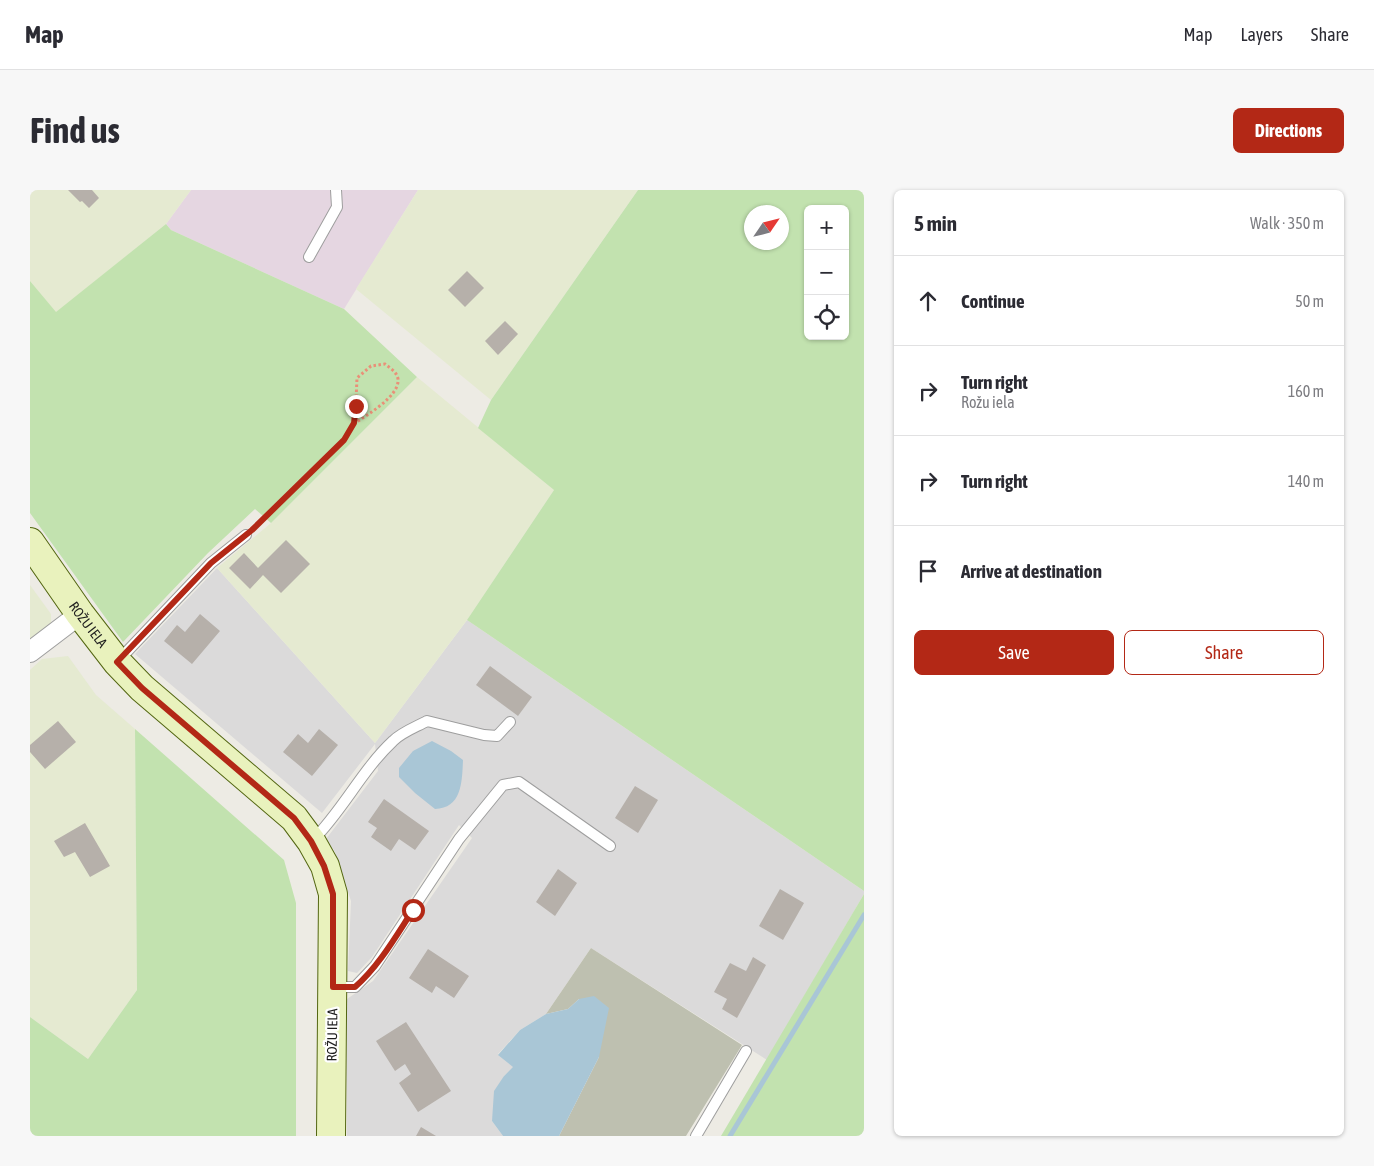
<!DOCTYPE html>
<meta charset="utf-8">
<style>
:root{--surface:#fff;--page:#f7f7f7;--text:#2b2b33;--muted:#7c7c81;--line:#e1e1e2;--accent:#b32816}
body{margin:0;font-family:"Asap Condensed",sans-serif;background:var(--page);color:var(--text)}
.controls{position:absolute;right:15px;top:15px;display:grid;overflow:hidden;border-radius:8px;box-shadow:0 1px 4px #0004}
.controls button{width:45px;height:45px;display:grid;place-items:center;padding:0;border:0;border-bottom:1px solid var(--line);background:var(--surface);color:var(--text);font:25px sans-serif}
.compass{position:absolute;left:714px;top:15px;width:45px;height:45px;border-radius:50%;background:var(--surface);box-shadow:0 1px 4px #0004;rotate:55deg}
.stop{position:absolute;width:15px;height:15px;margin:-11px;border:4px solid #b32816;border-radius:50%;background:#fff}
.stop.end{background:#b32816;border-color:#fff;box-shadow:0 1px 5px #0008}
.list{margin:0;padding:0;list-style:none}
h2{display:flex;justify-content:space-between;align-items:center;height:65px;margin:0;padding:0 20px;font-size:21px}
h2 small{font-size:16px;font-weight:400;color:var(--muted)}
.list li{display:grid;grid-template-columns:32px 1fr auto;gap:15px;align-items:center;box-sizing:border-box;height:90px;padding:0 20px;border-top:1px solid var(--line)}
.list b{display:block;font-size:19px;white-space:nowrap}
.list p{margin:0;font-size:16px;white-space:nowrap;color:var(--muted)}
.list em{font-size:16px;font-style:normal;color:var(--muted)}
.actions{display:flex;gap:10px;padding:15px 20px}
.actions a{flex:1;padding:11px 0;border:1px solid var(--accent);border-radius:8px;text-align:center;font-size:18px;color:var(--accent)}
.actions .main{background:var(--accent);color:#fff}
.icon{flex:none;width:28px;height:28px;fill:none;stroke:currentColor;stroke-width:2;stroke-linecap:round;stroke-linejoin:round}
.map{position:relative;flex:none;width:834px;height:946px;overflow:hidden;border-radius:8px}
header{display:flex;align-items:center;gap:30px;box-sizing:border-box;height:70px;padding:0 25px;background:var(--surface);border-bottom:1px solid var(--line)}
header strong{font-size:24px}
nav{display:flex;gap:28px;margin-inline-start:auto;font-size:18px}
.intro{display:flex;align-items:center;justify-content:space-between;box-sizing:border-box;height:120px;padding:0 30px}
h1{margin:0;font-size:35px}
.button{padding:12px 22px;border-radius:8px;background:var(--accent);color:#fff;font-size:18px;font-weight:700}
main{display:flex;gap:30px;padding:0 30px}
aside{flex:1;background:var(--surface);border-radius:8px;box-shadow:0 1px 4px #0004}
.map>svg:first-child{display:block}
.residential{fill:#dbdada}
.industrial{fill:#e5d6e1}
.construction{fill:#bec0b0}
.farmland{fill:#e5ead1}
.grass{fill:#c2e2af;fill-rule:evenodd}
.water{fill:#a9c6d6}
.lines{fill:none;stroke-linecap:round;stroke-linejoin:round}
.stream{stroke:#a9c6d6;stroke-width:5}
.building{fill:#b6b0aa}
.lane-casing{stroke:#9e9e9e;stroke-width:12}
.street-casing{stroke:#9e9e9e;stroke-width:22}
.secondary-casing{stroke:#536611;stroke-width:30}
.path{stroke:#e99078;stroke-width:3;stroke-dasharray:2.5 2.5;stroke-linecap:butt}
.lane{stroke:#fff;stroke-width:10}
.street{stroke:#fff;stroke-width:20}
.secondary{stroke:#e9f2bd;stroke-width:28}
.route{stroke:#b32816;stroke-width:6}
.labels{text-anchor:middle;dominant-baseline:central;stroke-width:4.5;stroke-linejoin:round;paint-order:stroke}
.street-label{font-size:14px;fill:#1d1d1d;stroke:#fff}
</style>
<header>
<strong>Map</strong>
<nav><a>Map</a><a>Layers</a><a>Share</a></nav>
</header>
<div class="intro"><h1>Find us</h1><a class="button">Directions</a></div>
<main>
<div class="map">
<svg width="834" height="946" viewBox="0 0 834 946">
<rect width="100%" height="100%" fill="#edebe4"/>
<polygon class="residential" points="187,378 345,553 437,430 834,701 834,704 737,870 561,758 516,824 490,840 468,864 484,877 474,886 462,931 473,946 317,946 317,809 343,791 442,648 429,635 342,767 327,783 318,781 321,711 305,662 296,649 348,581 345,554 292,623 105,464"/>
<polygon class="industrial" points="161,0 388,0 314,119 141,40 136,34"/>
<polygon class="construction" points="561,758 712,855 656,946 529,946 569,867 549,809 538,819 516,824"/>
<g class="farmland">
<polygon points="0,0 161,0 136,34 26,123 0,91"/>
<polygon points="388,0 608,0 461,210 326,99"/>
<polygon points="387,187 524,300 437,430 345,553 187,378 241,333"/>
<polygon points="0,395 21,424 21,435 0,452"/>
<polygon points="38,466 66,505 105,539 107,800 58,869 0,827 0,480 12,469"/>
</g>
<g class="grass">
<path d="M608,0H834V701L437,430L524,300L448,238L461,210ZM778,19H815V146H778ZM752,22V52H722V22Z"/>
<polygon points="136,34 141,40 314,119 387,187 241,333 225,319 178,363 93,452 0,323 0,91 26,122"/>
<polygon points="105,539 254,670 266,713 266,946 0,946 0,827 58,869 107,800"/>
<polygon points="834,704 834,946 691,946"/>
</g>
<g class="water">
<path d="M402,551L421,561L433,570C432,592 432,618 405,619L385,603L369,587V578L383,561Z"/>
<polygon points="564,806 579,818 569,867 529,946 473,946 462,931 464,901 474,886 483,877 468,865 490,840 516,824 538,819 549,809"/>
</g>
<g class="lines">
<polyline class="stream" points="700,946 834,725"/>
</g>
<g class="building">
<polygon points="38,0 62,0 69,8 59,18 52,11 50,12"/>
<polygon points="437,81 454,98 435,117 418,100"/>
<polygon points="475,131 488,144 468,165 455,151"/>
<polygon points="256,350 280,374 251,403 233,385 220,399 199,378 214,363 228,378"/>
<polygon points="170,424 190,441 162,474 134,451 147,435 155,442"/>
<polygon points="460,476 502,507 488,526 446,495"/>
<polygon points="28,531 46,552 15,579 0,562 0,555"/>
<polygon points="289,539 308,555 282,586 253,562 268,544 278,553"/>
<polygon points="605,596 628,610 608,643 585,628"/>
<polygon points="354,609 399,641 385,660 369,649 361,661 341,647 347,638 338,632"/>
<polygon points="55,633 80,676 60,687 45,662 34,667 24,651"/>
<polygon points="528,679 547,693 525,726 506,712"/>
<polygon points="750,699 774,713 753,750 729,736"/>
<polygon points="398,759 439,786 424,808 406,796 402,803 379,788"/>
<polygon points="723,767 736,775 707,828 692,819 697,809 684,802 700,773 716,781"/>
<polygon points="376,832 421,901 388,922 369,893 381,884 375,874 365,881 346,851"/>
<polygon points="391,937 406,946 386,946"/>
</g>
<g class="lines">
<defs>
<g id="lane">
<polyline points="279,67 307,17 306,0"/>
<polyline points="88,471 181,373 216,345"/>
<path d="M283,650C313,620 332,580 363,551C372,542 386,537 397,531L454,545L467,546L480,532"/>
<polyline points="303,797 325,797 345,776 429,649 473,595 489,592 580,656"/>
<polyline points="666,946 716,861"/>
</g>
<polyline id="street" points="0,462 50,424"/>
<g id="secondary">
<path id="s1" d="M0,352L50,424L87,472L112,498L264,628L281,651L295,676L303,704L301,946"/>
</g>
</defs>
<use href="#lane" class="lane-casing"/>
<use href="#street" class="street-casing"/>
<use href="#secondary" class="secondary-casing"/>
<path class="path" d="M226,337L314,250L325,233L327,188L341,176L355,174C360,178 367,182 368,189C370,206 337,225 325,233"/>
<use href="#lane" class="lane"/>
<use href="#street" class="street"/>
<use href="#secondary" class="secondary"/>
</g>
<g class="lines">
<path class="route" d="M326,216L324,233L314,250L222,340L181,373L87,472L112,498L264,628L281,651L294,676L303,704V797H325C349,776 366,746 383,720"/>
</g>
<g class="labels">
<g class="street-label">
<text stroke="none"><textPath href="#s1" startOffset="101">ROŽU IELA</textPath></text>
<text transform="translate(302 845) rotate(-89)">ROŽU IELA</text>
</g>
</g>
</svg>
<div class="controls">
<button>+</button>
<button>−</button>
<button><svg class="icon" aria-label="locate" viewBox="0 0 24 24"><circle cx="12" cy="12" r="6"/><path d="M12 2v4M12 18v4M2 12h4M18 12h4"/></svg></button>
</div>
<svg class="compass" viewBox="-18 -18 36 36"><path d="M0-13l5 13h-10z" fill="#e53935"/><path d="M0 13l5-13h-10z" fill="#7c7c81"/></svg>
<div class="stop" style="left:383px;top:720px"></div>
<div class="stop end" style="left:326px;top:216px"></div>
</div>
<aside>
<h2>5 min<small>Walk · 350 m</small></h2>
<ul class="list">
<li><svg class="icon" aria-label="ahead" viewBox="0 0 24 24"><path d="M12 20V5M6 11l6-6 6 6"/></svg><div><b>Continue</b></div><em>50 m</em></li>
<li><svg class="icon" aria-label="right" viewBox="0 0 24 24"><path d="M7 20v-9h11M14 6l5 5-5 5"/></svg><div><b>Turn right</b><p>Rožu iela</p></div><em>160 m</em></li>
<li><svg class="icon" aria-label="right" viewBox="0 0 24 24"><path d="M7 20v-9h11M14 6l5 5-5 5"/></svg><div><b>Turn right</b></div><em>140 m</em></li>
<li><svg class="icon" aria-label="arrive" viewBox="0 0 24 24"><path d="M6 21V4h12l-3 4 3 4H6"/></svg><div><b>Arrive at destination</b></div></li>
</ul>
<div class="actions"><a class="main">Save</a><a>Share</a></div>
</aside>
</main>
